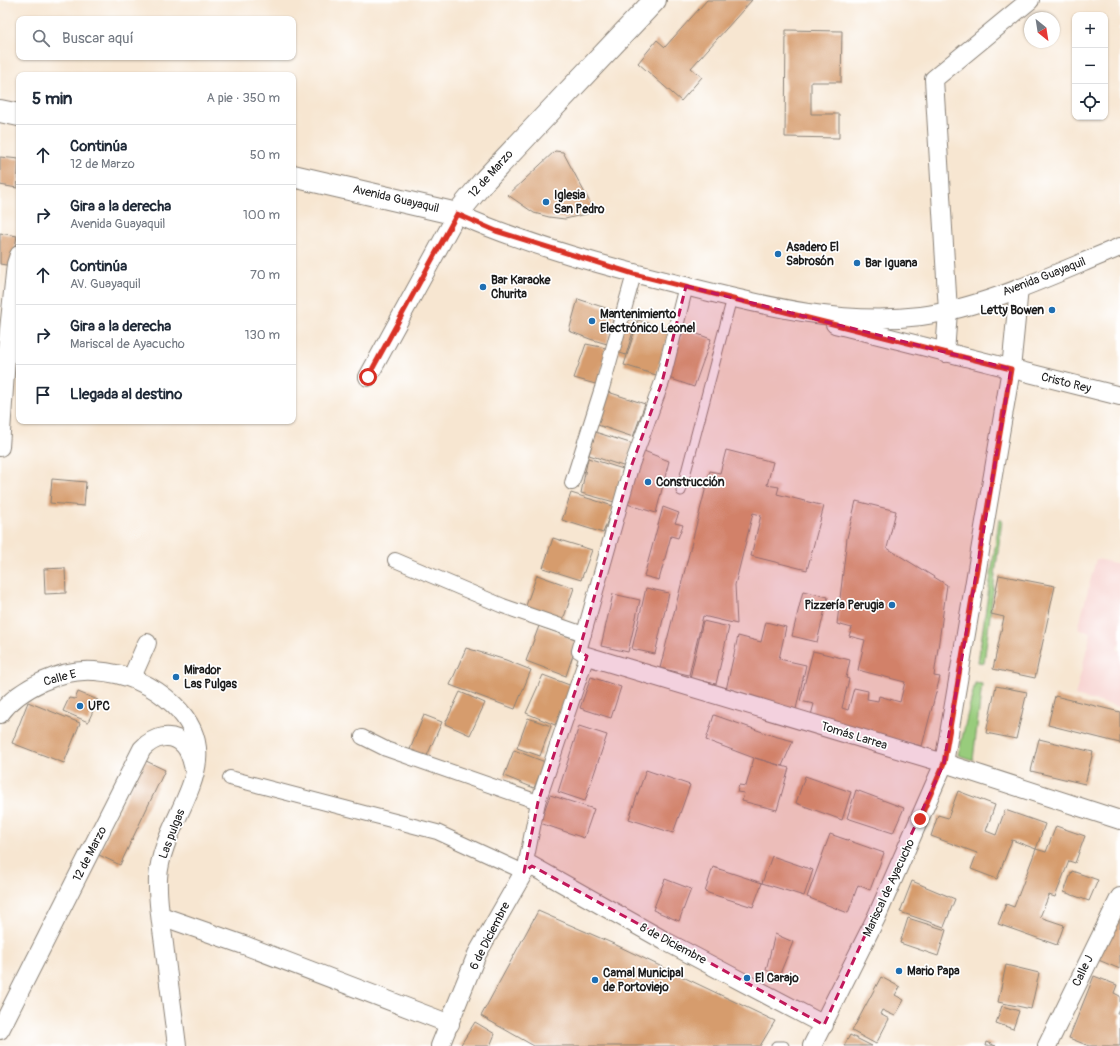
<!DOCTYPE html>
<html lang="es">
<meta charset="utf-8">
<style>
:root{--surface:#fff;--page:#f2f2f3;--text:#1f2937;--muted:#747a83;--line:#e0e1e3}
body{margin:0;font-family:Pangolin,sans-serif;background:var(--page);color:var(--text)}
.controls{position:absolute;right:12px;top:12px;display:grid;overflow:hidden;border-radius:8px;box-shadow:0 1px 3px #0004}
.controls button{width:36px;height:36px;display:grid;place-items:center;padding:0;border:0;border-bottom:1px solid var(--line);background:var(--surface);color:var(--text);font:20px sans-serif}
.compass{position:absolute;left:1024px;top:12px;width:36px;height:36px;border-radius:50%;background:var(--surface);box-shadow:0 1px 3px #0004;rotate:150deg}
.stop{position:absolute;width:12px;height:12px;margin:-9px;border:3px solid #d93025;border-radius:50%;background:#fff}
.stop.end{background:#d93025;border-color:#fff;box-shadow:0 1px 4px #0008}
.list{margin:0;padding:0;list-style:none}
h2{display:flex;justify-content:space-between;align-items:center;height:52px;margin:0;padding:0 16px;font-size:17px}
h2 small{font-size:13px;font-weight:400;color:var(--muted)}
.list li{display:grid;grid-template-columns:26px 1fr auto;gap:12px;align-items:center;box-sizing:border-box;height:60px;padding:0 16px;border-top:1px solid var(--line)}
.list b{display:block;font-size:15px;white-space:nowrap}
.list p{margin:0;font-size:13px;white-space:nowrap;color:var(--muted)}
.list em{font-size:13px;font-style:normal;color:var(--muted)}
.icon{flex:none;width:22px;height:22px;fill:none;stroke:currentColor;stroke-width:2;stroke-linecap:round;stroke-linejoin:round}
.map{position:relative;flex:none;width:1120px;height:1046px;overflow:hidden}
.search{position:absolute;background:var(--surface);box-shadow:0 1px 3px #0004;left:16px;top:16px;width:280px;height:44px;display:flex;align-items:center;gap:10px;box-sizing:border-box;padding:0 14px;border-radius:8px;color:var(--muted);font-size:15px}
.panel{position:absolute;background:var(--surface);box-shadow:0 1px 3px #0004;left:16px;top:72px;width:280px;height:352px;border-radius:8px}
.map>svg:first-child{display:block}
.built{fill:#f7d0cd}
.green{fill:#98cc7c;stroke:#5a744c}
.building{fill:#d69c6d}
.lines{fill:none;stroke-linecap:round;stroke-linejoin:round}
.service-casing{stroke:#8a8176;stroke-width:11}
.pedestrian-casing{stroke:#8a8176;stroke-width:16}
.minor-casing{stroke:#8a8176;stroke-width:20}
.tertiary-casing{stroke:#8a8176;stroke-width:24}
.service{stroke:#fff;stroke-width:9}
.pedestrian{stroke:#fff;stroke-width:14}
.minor{stroke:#fff;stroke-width:18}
.tertiary{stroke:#fff;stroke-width:22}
.route{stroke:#d93025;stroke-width:5}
.marked{fill:#c2185b;fill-opacity:0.2;stroke:#c2185b;stroke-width:3;stroke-dasharray:8 5;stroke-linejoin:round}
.poi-dot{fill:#1f6fb2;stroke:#fff;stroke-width:1.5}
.labels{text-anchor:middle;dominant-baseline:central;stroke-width:3.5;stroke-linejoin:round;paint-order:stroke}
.street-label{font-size:12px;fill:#1c1c1c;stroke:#fff}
.poi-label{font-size:12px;font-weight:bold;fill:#1c1c1c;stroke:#fff;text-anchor:start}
</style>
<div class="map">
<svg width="1120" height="1046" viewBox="0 0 1120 1046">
<rect width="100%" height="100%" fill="#fff"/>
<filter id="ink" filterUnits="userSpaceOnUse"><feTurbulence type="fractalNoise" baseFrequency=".025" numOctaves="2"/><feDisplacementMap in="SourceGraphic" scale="8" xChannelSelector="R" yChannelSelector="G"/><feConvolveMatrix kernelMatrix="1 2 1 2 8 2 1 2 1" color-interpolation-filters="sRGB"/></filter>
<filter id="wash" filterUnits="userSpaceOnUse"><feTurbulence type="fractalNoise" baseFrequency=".012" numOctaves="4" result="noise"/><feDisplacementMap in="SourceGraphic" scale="16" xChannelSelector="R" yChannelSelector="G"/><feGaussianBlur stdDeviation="0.9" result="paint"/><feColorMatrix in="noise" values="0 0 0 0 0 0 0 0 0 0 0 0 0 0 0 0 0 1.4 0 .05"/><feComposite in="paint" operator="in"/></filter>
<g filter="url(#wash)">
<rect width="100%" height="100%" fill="#f7e6d1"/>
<polygon class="built" points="1096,559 1120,564 1120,644 1118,644 1117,649 1120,650 1120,707 1075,696 1091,633 1078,629"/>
<g class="green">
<polygon points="999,520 1002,520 984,663 978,662"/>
<polygon points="975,683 982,684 973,760 958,755"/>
</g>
<g id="blocks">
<g class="building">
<polygon points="707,0 752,0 691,68 702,77 681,101 638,63 657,40 665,47"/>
<polygon points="786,30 842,31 841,82 811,82 811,114 839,114 839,138 785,137"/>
<polygon points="555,151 563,152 595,212 565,219 549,217 534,213 508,195"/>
<polygon points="0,157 19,159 17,188 0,185"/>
<polygon points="0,233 17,236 12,266 0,264"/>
<polygon points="578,299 615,311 607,344 590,339 569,331"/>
<polygon points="624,317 636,321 626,355 614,351"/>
<polygon points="638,320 670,330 656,375 624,365"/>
<polygon points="684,329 711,339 694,387 666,377"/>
<polygon points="586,344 606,348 599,385 574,378"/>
<polygon points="605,391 645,404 633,437 592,423"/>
<polygon points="595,432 633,444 626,467 589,455"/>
<polygon points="639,449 669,461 656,513 627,504"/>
<polygon points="726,450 773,462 767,485 779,487 777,494 824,506 807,570 751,556 761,515 753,513 735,585 737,624 703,616 689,675 660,668 710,471 720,473"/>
<polygon points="588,458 623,469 614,502 581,493"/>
<polygon points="52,479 86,482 84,506 50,503"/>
<polygon points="571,493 613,506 603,533 562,520"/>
<polygon points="856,501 896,511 887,548 947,585 934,676 940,677 922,746 810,719 814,704 800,701 813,651 850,660 846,678 849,679 842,708 848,710 854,688 868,691 867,699 878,701 879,696 900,702 905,682 858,670 865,640 849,636 852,628 837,624 847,538"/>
<polygon points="663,507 679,513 675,523 683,525 678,538 671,536 659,580 644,576"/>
<polygon points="553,538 592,550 581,580 543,568"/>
<polygon points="65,568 66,593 45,594 44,569"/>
<polygon points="537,575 574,588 562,623 524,611"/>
<polygon points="999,575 1055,586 1035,678 993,669 1004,617 991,614"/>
<polygon points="646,588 669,593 655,654 632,649"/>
<polygon points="803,591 828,597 817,642 792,636"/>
<polygon points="613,594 640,600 628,652 601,646"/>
<polygon points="703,621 729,627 716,684 690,678"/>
<polygon points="766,622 786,627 779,659 806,665 796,709 749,698 749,695 726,690 738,636 761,642"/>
<polygon points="539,626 578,640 566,676 526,661"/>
<polygon points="466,648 506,660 531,670 515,709 450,685"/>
<polygon points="543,675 572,686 555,725 526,713"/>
<polygon points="591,677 621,687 611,718 580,708"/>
<polygon points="996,686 1027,692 1016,739 986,733"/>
<polygon points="78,692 98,700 88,722 63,711 69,698 75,699"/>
<polygon points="460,692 485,703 470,735 445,724"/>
<polygon points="1055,696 1120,712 1120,743 1048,725"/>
<polygon points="28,702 80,723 64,763 12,743"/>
<polygon points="424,715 442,722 426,758 409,752"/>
<polygon points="714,715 774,736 793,741 782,766 755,758 789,768 777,810 742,801 744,793 737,792 739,785 746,786 754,758 706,740"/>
<polygon points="528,718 551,726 540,756 517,748"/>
<polygon points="579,726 607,735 585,801 558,792"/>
<polygon points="1039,739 1093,752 1085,784 1031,771"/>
<polygon points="514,750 545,762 534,788 504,776"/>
<polygon points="144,760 165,770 120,865 99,855"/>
<polygon points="646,770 690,785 673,833 629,819"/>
<polygon points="805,776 851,792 842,820 796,803"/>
<polygon points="856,790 904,808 893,833 847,818"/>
<polygon points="958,791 995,805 986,831 996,835 1005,810 1045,824 1036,849 1012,840 997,879 971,869 977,853 931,836 938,815 948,818"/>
<polygon points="550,795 594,809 584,838 540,823"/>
<polygon points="1056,826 1085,836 1075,863 1069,861 1055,897 1049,895 1040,917 1064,925 1057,945 998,924 1006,904 1014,907 1036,849 1046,852"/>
<polygon points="830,834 884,853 870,890 858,885 848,913 807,897"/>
<polygon points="772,856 813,870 804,896 762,883"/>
<polygon points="713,867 762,883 753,907 705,892"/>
<polygon points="1072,871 1098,880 1089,901 1064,892"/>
<polygon points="665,879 691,889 679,921 653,910"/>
<polygon points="912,881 955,899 944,927 900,912"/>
<polygon points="538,911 614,944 775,1021 760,1046 534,1046 481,1016"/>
<polygon points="1114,917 1120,920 1120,969 1096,959"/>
<polygon points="908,918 946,930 938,956 900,943"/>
<polygon points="775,934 793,942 779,976 766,970"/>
<polygon points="1006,965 1039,973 1031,1009 998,1002"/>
<polygon points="1094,976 1117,985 1114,993 1120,996 1120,1006 1117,1013 1120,1014 1120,1046 1089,1046 1069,1038"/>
<polygon points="881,977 900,987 895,995 904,1000 895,1016 882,1010 880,1014 889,1019 876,1044 852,1031"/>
<polygon points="1002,1006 1019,1011 1013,1029 996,1023"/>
<polygon points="475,1022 495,1034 490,1046 460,1046"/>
<polygon points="850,1035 872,1046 844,1046"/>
<polygon points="986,1042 996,1046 985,1046"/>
</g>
</g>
</g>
<g filter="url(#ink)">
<use href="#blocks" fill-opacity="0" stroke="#8a8176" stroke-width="1"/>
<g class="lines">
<defs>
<g id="service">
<polyline points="681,491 732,298"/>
<polyline points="776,1046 784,1046"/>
</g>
<g id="pedestrian">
<polyline points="572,483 602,388 634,274"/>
<polyline points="395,560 503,606 584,634"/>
<polyline points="362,737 386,749 538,802"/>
<polyline points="230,778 437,832 524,872 538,802 587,656 579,651 631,467 662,382 686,286"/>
</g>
<g id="minor">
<polyline points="835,324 1120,396"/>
<polyline points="945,353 948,311 934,79 1030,0"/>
<path d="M368,377L457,214C530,246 608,267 685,286C762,305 840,326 921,316C987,307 1058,272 1120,247"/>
<polyline points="0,447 6,358 16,264 19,255"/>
<polyline points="587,656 944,763 1120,820"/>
<polyline points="132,677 147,643"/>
<path d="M0,714C19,688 62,668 95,671C125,673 152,684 174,705C233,762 162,815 158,878C157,900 161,922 164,944C168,978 173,1012 177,1046"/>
<polyline points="161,916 244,945 450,1024"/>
<path d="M0,1030L142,749C153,737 172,731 184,745C190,751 192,761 194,769"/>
<polyline points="440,1046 477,954 524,872 532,866 665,941 824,1025"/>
<polyline points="812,1046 876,918 944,763 1011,369 1019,288"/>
<polyline points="1047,1046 1120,897"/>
</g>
<g id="tertiary">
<polyline points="0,111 19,115"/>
<polyline points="293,176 457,214 484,181 655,0"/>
</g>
</defs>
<use href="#service" class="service-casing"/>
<use href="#pedestrian" class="pedestrian-casing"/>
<use href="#minor" class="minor-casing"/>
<use href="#tertiary" class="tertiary-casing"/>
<use href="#service" class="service"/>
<use href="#pedestrian" class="pedestrian"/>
<use href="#minor" class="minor"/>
<use href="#tertiary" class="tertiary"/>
</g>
</g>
<g class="lines" filter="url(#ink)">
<polyline class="route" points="368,377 457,214 496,231 634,274 1011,369 944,763 920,819"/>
</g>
<path class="marked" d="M686,286L1011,369L944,763L824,1025L532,866L524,872L538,802L587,656L579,651L631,467L662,382Z"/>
<g class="poi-dot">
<circle cx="546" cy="202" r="4"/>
<circle cx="778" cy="254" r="4"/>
<circle cx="857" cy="263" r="4"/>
<circle cx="483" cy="287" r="4"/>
<circle cx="1052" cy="310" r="4"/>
<circle cx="592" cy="321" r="4"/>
<circle cx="648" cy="482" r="4"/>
<circle cx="892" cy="605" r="4"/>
<circle cx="176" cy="677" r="4"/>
<circle cx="80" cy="706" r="4"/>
<circle cx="899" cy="971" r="4"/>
<circle cx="747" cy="978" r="4"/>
<circle cx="595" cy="980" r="4"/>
</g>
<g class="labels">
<g class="street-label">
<text transform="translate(491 174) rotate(-48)">12 de Marzo</text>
<text transform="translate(396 199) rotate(13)">Avenida Guayaquil</text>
<text transform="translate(1044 277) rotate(-21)">Avenida Guayaquil</text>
<text transform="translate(1066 383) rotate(14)">Cristo Rey</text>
<text transform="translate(60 678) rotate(-15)">Calle E</text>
<text transform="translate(854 736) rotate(17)">Tomás Larrea</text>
<text transform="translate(172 834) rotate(-69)">Las pulgas</text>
<text transform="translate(90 854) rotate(-63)">12 de Marzo</text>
<text transform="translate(889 888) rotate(-65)">Mariscal de Ayacucho</text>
<text transform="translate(490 936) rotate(-63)">6 de Diciembre</text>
<text transform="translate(673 944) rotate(28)">8 de Diciembre</text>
<text transform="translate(1083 971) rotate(-64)">Calle J</text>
</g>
<g class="poi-label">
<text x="554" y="195">Iglesia<tspan x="554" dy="14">San Pedro</tspan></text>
<text x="786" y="247">Asadero El<tspan x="786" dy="14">Sabrosón</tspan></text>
<text x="865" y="263">Bar Iguana</text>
<text x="491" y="280">Bar Karaoke<tspan x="491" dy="14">Churita</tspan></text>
<text x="1044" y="310" text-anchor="end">Letty Bowen</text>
<text x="600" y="314">Mantenimiento<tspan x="600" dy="14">Electrónico Leonel</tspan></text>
<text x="656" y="482">Construcción</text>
<text x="884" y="605" text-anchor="end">Pizzería Perugia</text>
<text x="184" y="670">Mirador<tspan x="184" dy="14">Las Pulgas</tspan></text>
<text x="88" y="706">UPC</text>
<text x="907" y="971">Mario Papa</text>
<text x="603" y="973">Camal Municipal<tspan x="603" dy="14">de Portoviejo</tspan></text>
<text x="755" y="978">El Carajo</text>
</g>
</g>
</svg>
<div class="controls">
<button>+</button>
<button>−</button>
<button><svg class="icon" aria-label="locate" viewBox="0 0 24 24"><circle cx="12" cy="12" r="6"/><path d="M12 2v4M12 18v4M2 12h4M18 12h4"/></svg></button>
</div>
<svg class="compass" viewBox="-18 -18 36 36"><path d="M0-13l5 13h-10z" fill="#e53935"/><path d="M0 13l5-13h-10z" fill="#747a83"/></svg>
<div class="stop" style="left:368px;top:377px"></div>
<div class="stop end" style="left:920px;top:819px"></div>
<div class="search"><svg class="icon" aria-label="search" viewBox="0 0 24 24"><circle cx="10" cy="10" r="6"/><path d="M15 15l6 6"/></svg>Buscar aquí</div>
<section class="panel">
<h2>5 min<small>A pie · 350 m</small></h2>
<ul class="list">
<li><svg class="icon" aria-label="ahead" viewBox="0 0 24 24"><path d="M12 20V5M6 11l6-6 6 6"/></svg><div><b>Continúa</b><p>12 de Marzo</p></div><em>50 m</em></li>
<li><svg class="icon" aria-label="right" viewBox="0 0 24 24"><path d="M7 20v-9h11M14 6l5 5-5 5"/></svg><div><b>Gira a la derecha</b><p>Avenida Guayaquil</p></div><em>100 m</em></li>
<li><svg class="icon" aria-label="ahead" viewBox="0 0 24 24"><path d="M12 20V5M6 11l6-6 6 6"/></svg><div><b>Continúa</b><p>AV. Guayaquil</p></div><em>70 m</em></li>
<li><svg class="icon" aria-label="right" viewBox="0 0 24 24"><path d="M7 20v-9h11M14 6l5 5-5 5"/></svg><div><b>Gira a la derecha</b><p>Mariscal de Ayacucho</p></div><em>130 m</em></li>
<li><svg class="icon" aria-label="arrive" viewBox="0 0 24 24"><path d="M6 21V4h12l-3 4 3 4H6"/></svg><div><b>Llegada al destino</b></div></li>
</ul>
</section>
</div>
